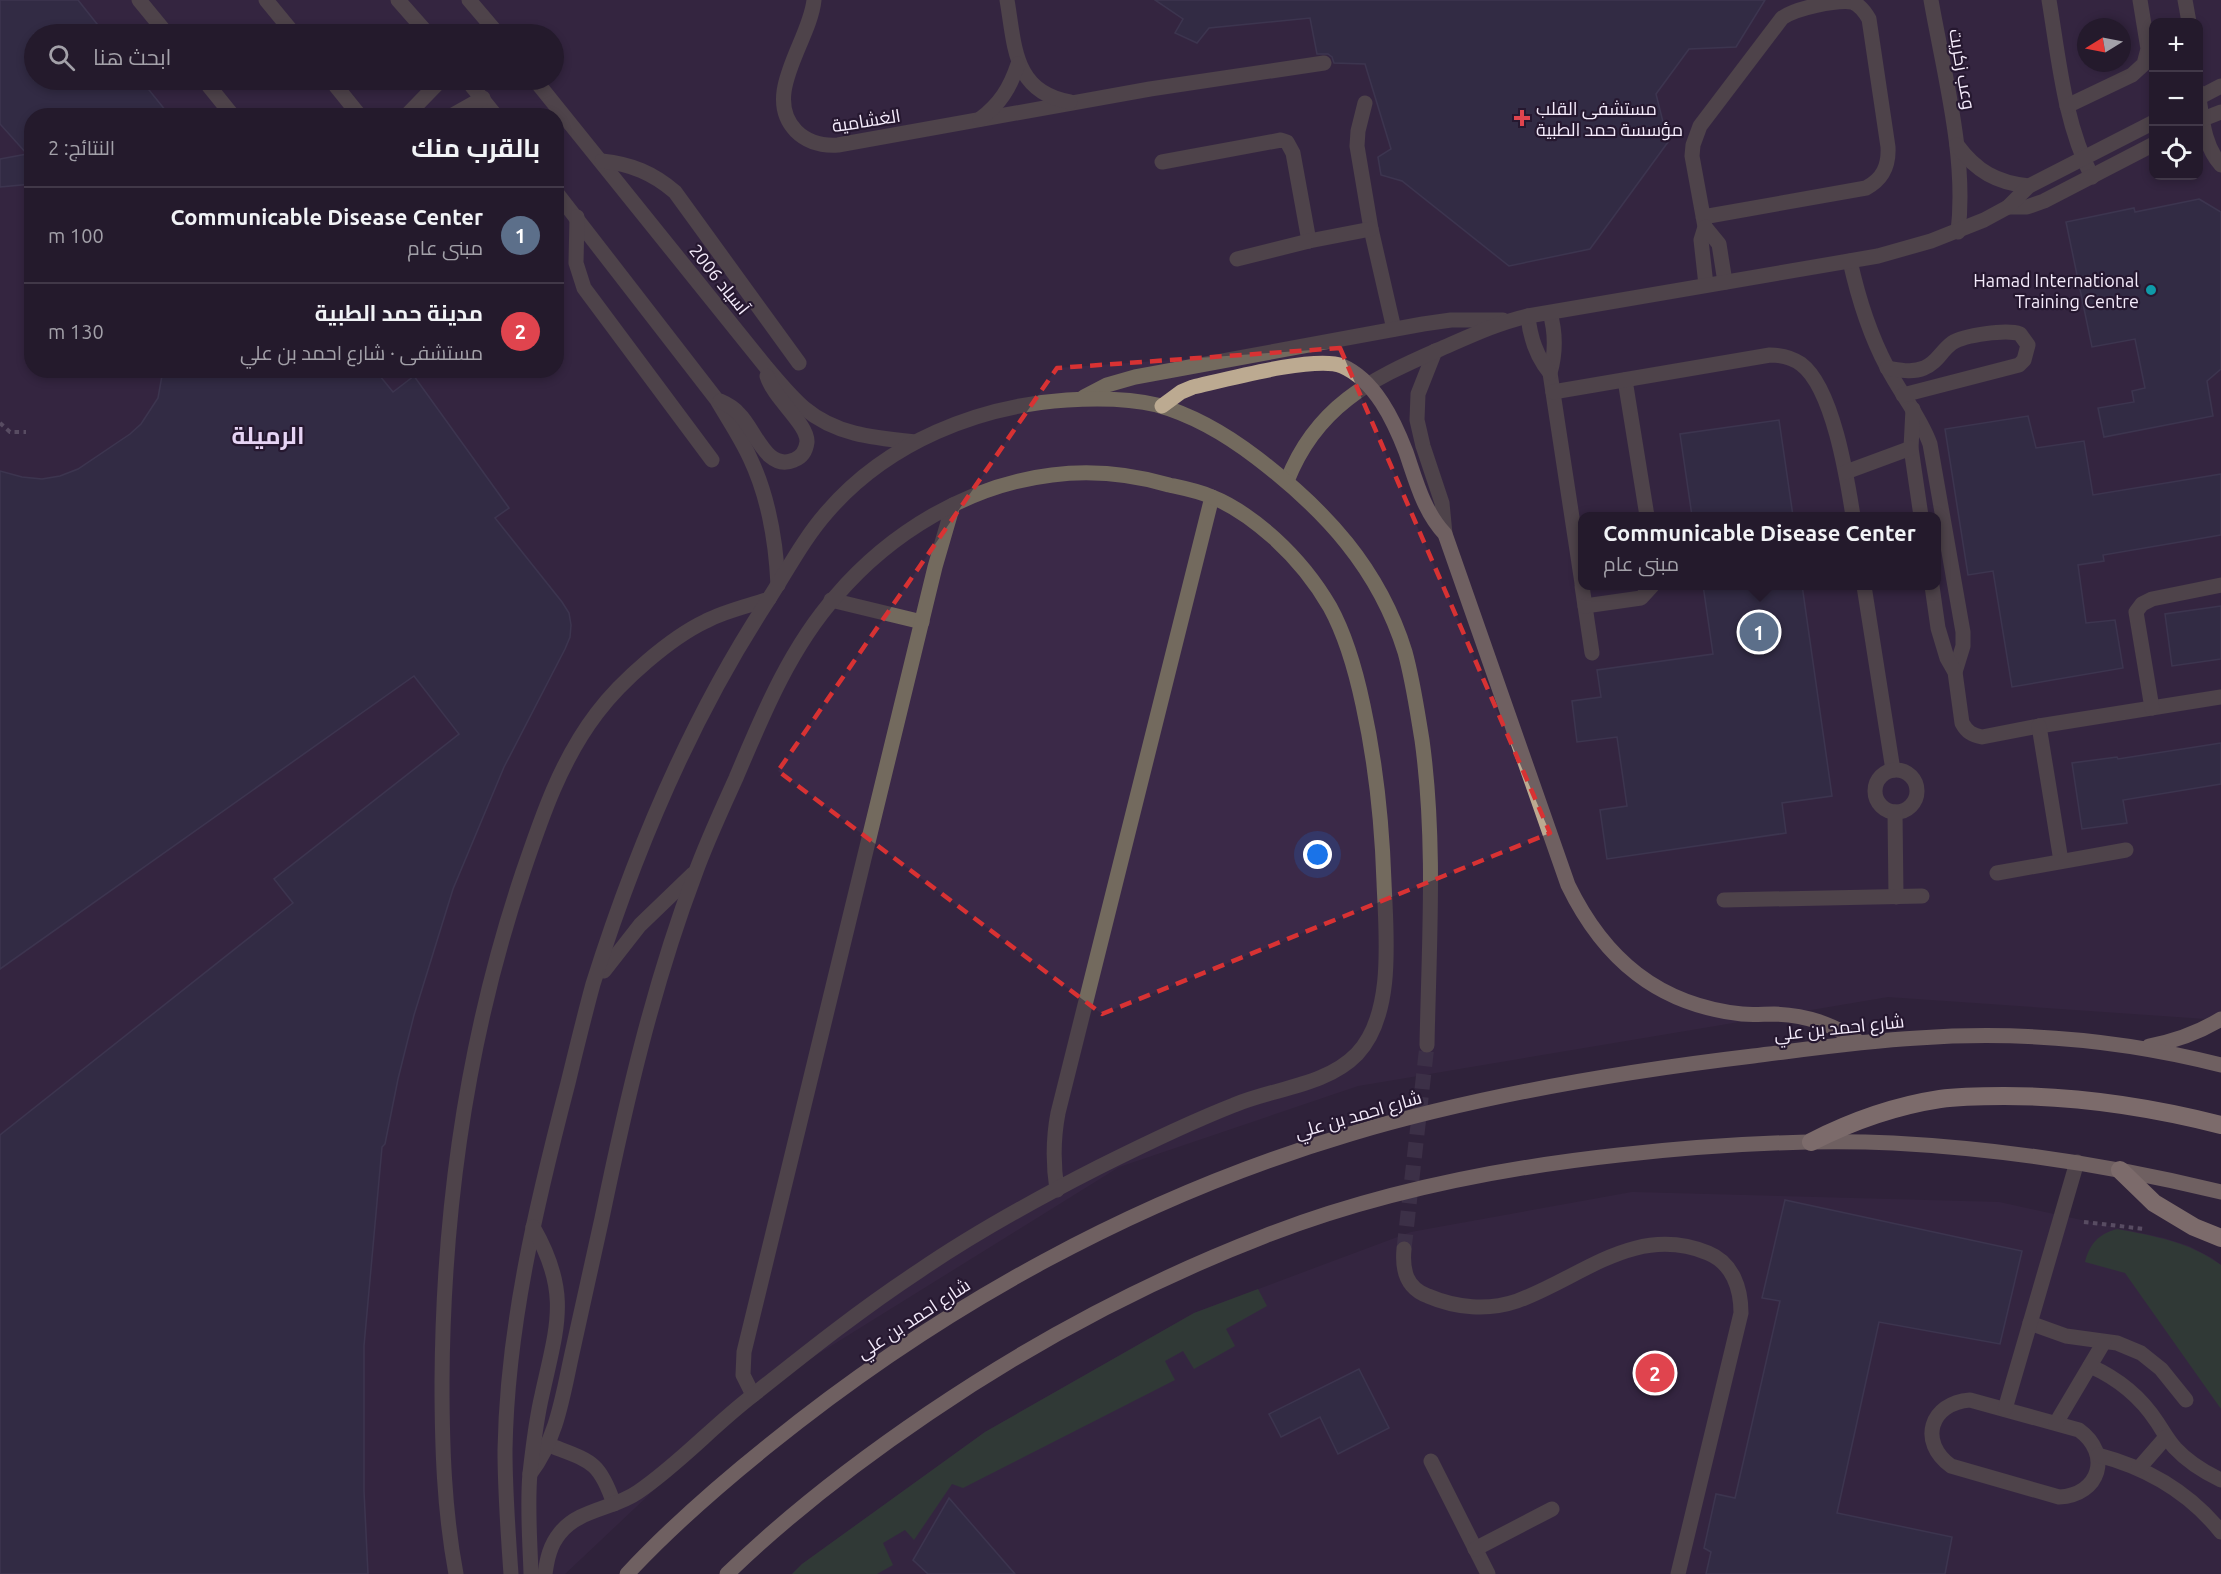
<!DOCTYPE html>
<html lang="ar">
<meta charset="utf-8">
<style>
:root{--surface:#241a2c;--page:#2c2334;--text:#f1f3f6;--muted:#a3a1a9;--line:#413848;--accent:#2563eb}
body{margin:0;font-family:Ubuntu,Cairo,sans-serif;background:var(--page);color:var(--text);direction:rtl}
.controls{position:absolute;right:18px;top:18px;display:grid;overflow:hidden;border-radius:12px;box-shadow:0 3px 9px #0003}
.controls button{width:54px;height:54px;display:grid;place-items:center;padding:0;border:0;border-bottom:2px solid var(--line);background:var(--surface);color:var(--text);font:30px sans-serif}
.compass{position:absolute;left:2077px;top:18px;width:54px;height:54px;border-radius:50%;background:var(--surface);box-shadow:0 3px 9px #0003;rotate:260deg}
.you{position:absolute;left:1318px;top:855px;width:21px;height:21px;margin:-15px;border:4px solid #fff;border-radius:50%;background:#1a73e8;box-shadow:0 0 0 9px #1a73e833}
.badge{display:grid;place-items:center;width:39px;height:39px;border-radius:50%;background:var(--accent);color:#fff;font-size:20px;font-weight:700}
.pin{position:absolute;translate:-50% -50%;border:3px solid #fff;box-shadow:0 2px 6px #0006}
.popup{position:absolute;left:1578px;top:512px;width:363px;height:78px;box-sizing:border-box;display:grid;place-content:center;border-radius:12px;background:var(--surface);filter:drop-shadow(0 2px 4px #0005);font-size:20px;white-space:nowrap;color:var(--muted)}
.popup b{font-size:22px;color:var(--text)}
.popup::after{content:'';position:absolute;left:50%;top:100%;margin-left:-12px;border:12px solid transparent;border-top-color:var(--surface)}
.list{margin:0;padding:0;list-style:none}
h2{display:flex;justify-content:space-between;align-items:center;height:78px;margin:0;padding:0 24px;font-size:26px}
h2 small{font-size:20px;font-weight:400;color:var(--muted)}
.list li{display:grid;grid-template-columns:39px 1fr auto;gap:18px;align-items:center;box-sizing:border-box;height:96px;padding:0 24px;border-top:2px solid var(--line)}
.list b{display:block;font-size:22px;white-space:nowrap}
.list p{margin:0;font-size:20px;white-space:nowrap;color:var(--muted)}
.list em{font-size:20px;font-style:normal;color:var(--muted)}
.icon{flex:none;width:33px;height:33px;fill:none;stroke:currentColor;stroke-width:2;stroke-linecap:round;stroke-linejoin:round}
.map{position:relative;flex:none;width:2221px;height:1574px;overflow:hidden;direction:ltr}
.search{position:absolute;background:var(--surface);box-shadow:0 3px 9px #0003;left:24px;top:24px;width:540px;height:66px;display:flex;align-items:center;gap:15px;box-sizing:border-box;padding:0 21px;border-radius:33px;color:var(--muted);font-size:22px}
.panel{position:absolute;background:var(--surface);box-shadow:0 3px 9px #0003;left:24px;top:108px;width:540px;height:270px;border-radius:24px;direction:rtl}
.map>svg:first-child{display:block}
.built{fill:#3b2948;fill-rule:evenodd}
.green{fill:#315432}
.building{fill:#363551;stroke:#4d4c69;stroke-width:1.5}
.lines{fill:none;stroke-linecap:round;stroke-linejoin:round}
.minor-tunnel{stroke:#4d4057;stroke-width:15;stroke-dasharray:15 8;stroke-linecap:butt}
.path{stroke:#8a7f93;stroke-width:4;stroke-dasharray:4.5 4.5;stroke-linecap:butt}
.minor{stroke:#736a5e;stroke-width:15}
.major{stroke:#bcaa91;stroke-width:15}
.highway{stroke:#dac4a6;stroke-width:18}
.marked{fill:none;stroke:#d83233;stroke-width:4.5;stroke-dasharray:12 8;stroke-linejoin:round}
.health-dot{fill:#e0444e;stroke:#261830;stroke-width:2}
.culture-dot{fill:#0f9aa8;stroke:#261830;stroke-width:2}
.labels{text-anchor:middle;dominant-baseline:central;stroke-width:4.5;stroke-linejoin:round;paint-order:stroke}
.street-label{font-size:18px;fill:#f4ebfb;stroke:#261830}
.poi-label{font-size:18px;fill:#f4ebfb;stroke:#261830;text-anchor:start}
.district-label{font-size:24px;font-weight:bold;fill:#e6d4f4;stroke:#261830}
</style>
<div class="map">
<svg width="2221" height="1574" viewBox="0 0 2221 1574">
<rect width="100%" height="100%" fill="#30223a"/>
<g class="built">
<path d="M0,0H2221V1020L1888,997L1358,1086L1119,1167L760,1390L565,1574H0ZM2154,22H2198V176H2154ZM2086,27H2122V63H2086ZM34,34H554V80H34ZM32,116H556V370H32ZM1582,516H1936V586H1582Z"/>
<polygon points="1632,1192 1999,1202 2164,1238 2189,1246 2212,1258 2221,1265 2221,1574 792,1574 802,1564 985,1432 1194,1313 1411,1232"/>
</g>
<g class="green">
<path d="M2117,1229C2154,1236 2190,1242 2221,1265V1409L2125,1273L2085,1262C2090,1243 2099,1234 2117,1229Z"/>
<polygon points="1258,1289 1267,1306 1226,1329 1235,1346 1194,1369 1183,1351 1165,1361 1175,1380 963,1488 952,1484 914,1540 905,1530 883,1543 893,1565 877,1574 792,1574 802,1564 985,1432 1194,1313"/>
</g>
<g class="building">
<polygon points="0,0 78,0 105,34 34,34 34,80 141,80 170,116 32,116 32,184 0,187 0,159 27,154 0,124"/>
<polygon points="1155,0 1765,0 1736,47 1689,49 1656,94 1668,142 1590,249 1509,266 1402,181 1381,175 1378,157 1391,149 1365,64 1334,63 1332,57 1328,54 1317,54 1310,18 1209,28 1197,43 1175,33 1183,19"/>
<polygon points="2199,199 2221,212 2221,369 2207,381 2213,416 2104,437 2098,408 2134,402 2132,391 2145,388 2135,339 2092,347 2066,222 2134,208 2135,212"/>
<polygon points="163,370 375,370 393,392 414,376 509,508 495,518 562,602 569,613 571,625 570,637 565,649 504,767 453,889 414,1015 398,1079 385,1144 382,1147 364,1346 364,1491 368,1574 0,1574 0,1135 293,903 274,879 459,734 414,676 0,969 0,471 22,477 42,479 60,476 78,469 130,434 141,424 158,398"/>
<polygon points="2028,416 2036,448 2084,441 2093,495 2221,474 2221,535 2103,555 2104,561 2078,565 2086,623 2115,620 2123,668 2012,687 1993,571 1968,575 1945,429"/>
<polygon points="1779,420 1793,516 1692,516 1680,434"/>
<polygon points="1703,585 1802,585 1832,796 1782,803 1786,833 1607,859 1600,810 1627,806 1617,737 1577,742 1572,701 1601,697 1597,670 1713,654"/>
<polygon points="2221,606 2221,659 2172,666 2165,614"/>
<polygon points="2221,743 2221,784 2123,800 2127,823 2082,829 2072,763 2117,757 2118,759"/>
<polygon points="1785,1200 2022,1251 2000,1344 1879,1322 1837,1513 1952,1537 1945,1574 1706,1574 1711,1552 1704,1548 1716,1494 1735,1498 1780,1301 1762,1298"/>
<polygon points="1359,1369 1389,1428 1338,1454 1320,1417 1281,1437 1269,1414"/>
<polygon points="949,1498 1015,1574 928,1574 913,1560"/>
</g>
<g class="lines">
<polyline class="minor-tunnel" points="1404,1249 1427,1045"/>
<g class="path">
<polyline points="0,423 10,432 26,432"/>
<polyline points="2084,1222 2145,1229"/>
</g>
<g class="minor">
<polyline points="139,0 167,34"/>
<polyline points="266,0 294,34"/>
<polyline points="398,0 428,34"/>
<polyline points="469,0 498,34"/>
<path d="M814,0C810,41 761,95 796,131C808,143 822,146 838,145L1150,89L1324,63"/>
<path d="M1007,0C1015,46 1013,92 1070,102"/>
<path d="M1931,0C1944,74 1967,158 1958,232"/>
<path d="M2049,0C2059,60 2064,122 2092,177"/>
<polyline points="2185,0 2189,22"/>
<polyline points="204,80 233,116"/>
<polyline points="331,80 360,116"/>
<polyline points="467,80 496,116"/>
<path d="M535,80L766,367C778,381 790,396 804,408C836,435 875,438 915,442"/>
<path d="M2198,91C2202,116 2203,145 2221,165"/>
<polyline points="2198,98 2221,86"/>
<polyline points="1365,103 1358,131 1357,146 1371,229 1394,329"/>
<polyline points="2067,106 2132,75 2144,64 2148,49 2140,0"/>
<polyline points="406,116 441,80"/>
<polyline points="451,116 483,98"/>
<path d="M980,119C1000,104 1010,88 1018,64"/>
<polyline points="2198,121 2221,112"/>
<path d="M1957,145C1976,171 1997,183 2029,186"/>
<path d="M602,161C631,164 653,173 675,192L799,363"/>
<polyline points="1162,162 1281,140 1287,142 1293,153 1309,241"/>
<path d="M556,192L717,400C728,419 741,438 750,458C769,498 776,541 778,585"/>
<polyline points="2008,207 2027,207 2044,201 2154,144"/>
<polyline points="577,217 576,263 584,288 712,460"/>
<path d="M1703,217L1866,188C1883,179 1889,166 1888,147L1869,19C1865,12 1860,5 1852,2C1836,0 1796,8 1782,18L1700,126L1693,145L1692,156L1705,227L1701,240L1706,285"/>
<polyline points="1705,227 1719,244 1725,282"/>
<polyline points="1237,259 1309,241 1371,229"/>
<path d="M1850,261C1858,297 1869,333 1887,367C1900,393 1920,416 1930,444L1963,632V646L1955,672"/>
<path d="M1550,313C1556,334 1556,352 1550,373L1582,583"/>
<path d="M1528,316C1530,338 1536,356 1550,373"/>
<polyline points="1435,351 1418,394 1417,420 1423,446 1442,503 1445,534"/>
<path d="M1887,368C1900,370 1912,373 1924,368C1937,363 1941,351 1952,343C1964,335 2007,329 2020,334L2028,345L2024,360L2019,365L1903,395"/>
<polyline points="1625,380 1647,516"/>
<path d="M1553,392L1770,355C1782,355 1791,357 1801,364C1833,388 1847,478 1853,516"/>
<polyline points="1084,397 1107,385 1135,377 1423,324 1451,320 1503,320"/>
<path d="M720,401C727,404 734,408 739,414C755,429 766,472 794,460C802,457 806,450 807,442C808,424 774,399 767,376"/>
<polyline points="1913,409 1911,448 1921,516"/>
<polyline points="1846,472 1911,448"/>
<path d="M1287,481C1316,407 1369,380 1438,350C1468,337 1497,323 1528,316L1878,256L1931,241L1984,220L2008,207L2029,186L2154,122"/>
<polyline points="1582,586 1592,653"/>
<polyline points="1864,586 1893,770"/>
<path d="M1932,586L1938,628L1947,658L1955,672L1962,723C1967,732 1972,735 1982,737L2039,726L2221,697"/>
<polyline points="831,600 922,622"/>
<polyline points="1585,606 1641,598 1652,586"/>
<polyline points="2152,708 2136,612 2142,604 2152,599 2221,585"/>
<polyline points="2039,726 2061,861"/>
<circle cx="1896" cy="791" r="21"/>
<polyline points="1895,812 1896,897"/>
<polyline points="1997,873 2126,850"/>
<polyline points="1724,900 1922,896"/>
<polyline points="604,971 640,925 693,874"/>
<path d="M1057,1190C1053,1164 1053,1139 1058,1113L1212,497"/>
<path d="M1404,1249C1402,1270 1406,1288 1428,1296C1456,1308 1488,1311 1517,1301C1581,1278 1635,1223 1708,1253C1733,1263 1741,1289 1741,1313L1678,1574"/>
<polyline points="2030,1323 2066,1336 2117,1343 2141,1353 2161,1369 2186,1400"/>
<path d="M2090,1366C2117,1378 2140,1396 2157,1422C2163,1431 2168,1440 2175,1448C2188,1462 2204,1472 2221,1480"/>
<polyline points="753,1395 743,1375 744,1352 935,567 953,505"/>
<path d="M1970,1400L2079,1430C2112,1454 2100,1495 2059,1497L1951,1466C1918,1442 1930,1403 1970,1400Z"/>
<polyline points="2005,1409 2077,1162"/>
<polyline points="2056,1423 2104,1342"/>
<path d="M549,1445C590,1461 599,1460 614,1504"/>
<path d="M2098,1455C2148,1468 2189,1492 2221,1532"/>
<polyline points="1431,1461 1488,1574"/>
<polyline points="2139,1468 2166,1437"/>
<path d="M530,1474C558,1437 563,1393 573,1349C583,1305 592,1262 602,1218C626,1102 653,985 695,874C707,841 722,809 736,778C763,714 790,648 836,596C890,533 968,485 1052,475C1091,470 1131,474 1169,485C1183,488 1199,491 1212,497C1235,506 1256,522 1274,538C1296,558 1315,581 1330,607C1347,638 1356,672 1363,705C1376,764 1382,822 1384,882C1386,934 1395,1014 1357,1054C1326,1086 1274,1088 1234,1105C1188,1123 1143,1145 1099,1167C1038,1198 976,1232 919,1271C861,1309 806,1353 752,1396C713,1426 679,1464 638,1492C614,1509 579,1509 560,1533C550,1545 547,1559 545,1574"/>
<polyline points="1475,1549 1552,1509"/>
<path d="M456,1574C444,1510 442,1446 442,1382C443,1210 468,1035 523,872C542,816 561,760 597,713C621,681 670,638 706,621C725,611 748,606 769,599"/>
<path d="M511,1574C508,1533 505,1491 505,1450C507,1326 537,1202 568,1083C576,1050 584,1017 593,984C635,851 689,722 765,605C786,573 803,539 828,511C888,442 978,406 1067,400C1098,398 1128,398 1157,405C1193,415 1227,435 1257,458C1325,510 1379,568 1405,652C1413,681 1417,710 1422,740C1436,842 1429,943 1427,1045"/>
<path d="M531,1574C530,1541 527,1506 530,1473C533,1447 536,1420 542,1395C557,1326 571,1293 533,1227"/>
</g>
<g class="major">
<path d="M1162,406L1181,392L1193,387C1224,380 1316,355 1342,366C1375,380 1394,421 1406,452C1416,481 1424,512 1445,534L1568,885C1604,959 1658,1005 1742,1014C1753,1015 1764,1014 1774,1014C1807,1015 1832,1024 1859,1042"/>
<path d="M2149,1046C2176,1041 2198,1033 2221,1019"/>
<path d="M627,1574C670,1528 719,1485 769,1445C941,1306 1138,1197 1350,1134C1481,1095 1618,1072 1753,1056C1808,1049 1862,1041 1918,1038C2019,1031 2123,1040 2221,1065"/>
<path d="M727,1574C789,1514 858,1461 929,1413C1035,1341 1146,1282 1265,1236C1378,1192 1499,1168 1619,1155C1710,1145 1802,1139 1893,1143C2004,1149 2114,1166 2221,1192"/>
</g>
<g class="highway">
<path d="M1811,1142C1852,1121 1894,1106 1940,1099C1961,1096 1983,1096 2004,1096C2077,1096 2150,1107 2221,1125"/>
<polyline points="2120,1170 2154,1203 2194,1227 2221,1238"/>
</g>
</g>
<path d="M0 0H2221V1574H0ZM1340,348L1550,833L1102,1014L778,771L1057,368Z" fill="#30223a" fill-opacity=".55" fill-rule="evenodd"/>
<path class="marked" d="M1340,348L1550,833L1102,1014L778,771L1057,368Z"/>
<path class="health-dot" d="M1519 109h6v6h6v6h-6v6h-6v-6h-6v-6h6z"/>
<circle class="culture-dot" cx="2151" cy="290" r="6"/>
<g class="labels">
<g class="street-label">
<text transform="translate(1963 69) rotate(80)">وعب زكريت</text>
<text transform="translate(866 120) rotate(-9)">الغشامية</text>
<text transform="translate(720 279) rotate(51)">آسياد 2006</text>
<text transform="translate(1839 1027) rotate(-6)">شارع احمد بن علي</text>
<text transform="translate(1358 1114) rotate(-16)">شارع احمد بن علي</text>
<text transform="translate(913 1318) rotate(-33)">شارع احمد بن علي</text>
</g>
<g class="poi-label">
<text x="1536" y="108">مستشفى القلب<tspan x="1536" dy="21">مؤسسة حمد الطبية</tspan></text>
<text x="2139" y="280" text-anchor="end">Hamad International<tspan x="2139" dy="21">Training Centre</tspan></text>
</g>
<g class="district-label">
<text x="268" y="435">الرميلة</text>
</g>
</g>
</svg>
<div class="controls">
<button>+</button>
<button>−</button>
<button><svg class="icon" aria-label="locate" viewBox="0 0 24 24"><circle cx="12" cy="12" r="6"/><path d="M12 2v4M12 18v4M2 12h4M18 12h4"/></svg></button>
</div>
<svg class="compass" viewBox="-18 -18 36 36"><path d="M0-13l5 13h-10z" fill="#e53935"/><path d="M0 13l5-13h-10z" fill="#a3a1a9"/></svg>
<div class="you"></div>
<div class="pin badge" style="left:1759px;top:632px;background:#5c6f8a">1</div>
<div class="popup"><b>Communicable Disease Center</b>مبنى عام</div>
<div class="pin badge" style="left:1655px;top:1373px;background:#e0444e">2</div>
<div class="search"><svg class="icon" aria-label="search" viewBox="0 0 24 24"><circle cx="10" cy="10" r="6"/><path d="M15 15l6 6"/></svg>ابحث هنا</div>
<section class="panel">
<h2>بالقرب منك<small>النتائج: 2</small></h2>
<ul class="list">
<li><span class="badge" style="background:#5c6f8a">1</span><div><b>Communicable Disease Center</b><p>مبنى عام</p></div><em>100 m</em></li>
<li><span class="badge" style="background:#e0444e">2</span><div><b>مدينة حمد الطبية</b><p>مستشفى · شارع احمد بن علي</p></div><em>130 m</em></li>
</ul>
</section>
</div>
